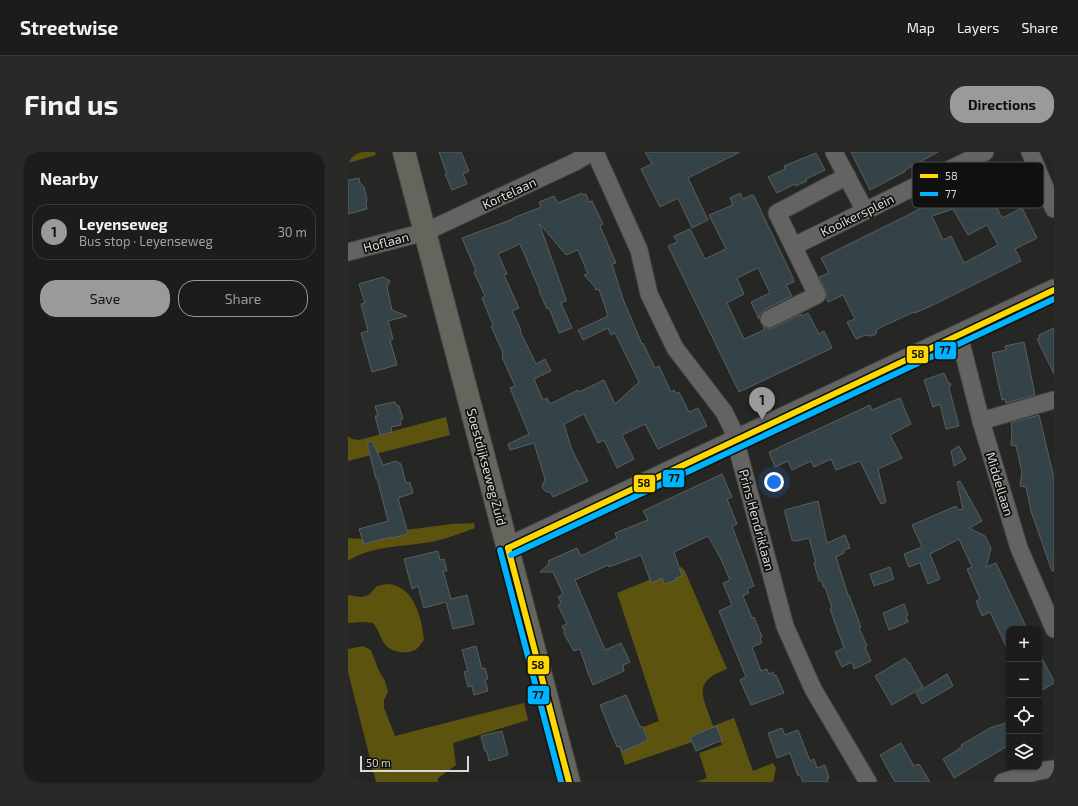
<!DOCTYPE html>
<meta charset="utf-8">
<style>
:root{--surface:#1c1c1b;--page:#292928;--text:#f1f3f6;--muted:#a0a1a3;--line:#3a3a3a;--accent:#9a9a98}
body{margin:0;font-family:"Exo 2",sans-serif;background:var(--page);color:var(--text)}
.controls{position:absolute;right:12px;bottom:12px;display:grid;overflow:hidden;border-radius:8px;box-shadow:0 1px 3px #0004}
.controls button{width:36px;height:36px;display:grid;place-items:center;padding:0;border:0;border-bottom:1px solid var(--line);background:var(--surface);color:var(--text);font:20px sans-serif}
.scale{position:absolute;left:12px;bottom:10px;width:109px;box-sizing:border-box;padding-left:4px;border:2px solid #d9d9d6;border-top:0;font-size:11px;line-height:14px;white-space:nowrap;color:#d9d9d6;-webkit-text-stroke:3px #10100e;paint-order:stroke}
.you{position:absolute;left:426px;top:330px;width:14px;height:14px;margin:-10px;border:3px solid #fff;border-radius:50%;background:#1a73e8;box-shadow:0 0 0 6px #1a73e833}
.badge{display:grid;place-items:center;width:26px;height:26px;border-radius:50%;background:var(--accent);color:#111;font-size:13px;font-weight:700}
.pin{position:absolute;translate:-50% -33px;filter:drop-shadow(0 1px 2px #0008)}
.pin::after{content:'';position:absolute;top:21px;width:14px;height:12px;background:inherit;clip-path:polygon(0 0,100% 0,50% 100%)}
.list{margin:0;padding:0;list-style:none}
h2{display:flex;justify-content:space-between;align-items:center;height:52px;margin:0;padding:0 16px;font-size:17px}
h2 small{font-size:13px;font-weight:400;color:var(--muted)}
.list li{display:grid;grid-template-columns:26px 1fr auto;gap:12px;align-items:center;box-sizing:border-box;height:56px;margin:0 8px 8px;padding:0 8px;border:1px solid var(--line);border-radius:16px}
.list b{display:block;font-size:15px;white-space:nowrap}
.list p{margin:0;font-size:13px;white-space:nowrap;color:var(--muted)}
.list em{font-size:13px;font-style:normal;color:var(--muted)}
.actions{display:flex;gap:8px;padding:12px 16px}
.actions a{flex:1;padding:9px 0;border:1px solid var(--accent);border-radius:16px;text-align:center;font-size:14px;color:var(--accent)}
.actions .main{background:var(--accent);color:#111}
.icon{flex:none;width:22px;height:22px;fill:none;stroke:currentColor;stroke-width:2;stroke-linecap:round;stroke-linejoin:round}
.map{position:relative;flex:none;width:706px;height:630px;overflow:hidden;border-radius:16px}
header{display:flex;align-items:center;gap:24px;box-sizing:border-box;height:56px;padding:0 20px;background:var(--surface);border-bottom:1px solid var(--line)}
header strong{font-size:19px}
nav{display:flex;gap:22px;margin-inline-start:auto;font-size:14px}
.intro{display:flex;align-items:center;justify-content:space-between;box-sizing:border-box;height:96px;padding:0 24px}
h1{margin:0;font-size:28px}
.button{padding:10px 18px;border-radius:16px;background:var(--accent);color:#111;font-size:14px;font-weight:700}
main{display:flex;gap:24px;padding:0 24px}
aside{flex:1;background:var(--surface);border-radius:16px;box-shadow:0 1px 3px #0004}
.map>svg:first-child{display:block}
.forest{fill:#5c530e}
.building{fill:#334348;stroke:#5d5e5d;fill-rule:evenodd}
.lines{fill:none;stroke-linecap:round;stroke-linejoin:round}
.minor-casing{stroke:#434341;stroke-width:19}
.tertiary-casing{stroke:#434341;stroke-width:23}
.secondary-casing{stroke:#434341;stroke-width:24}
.minor{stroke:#636362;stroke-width:17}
.tertiary{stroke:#636362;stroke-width:21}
.secondary{stroke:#65645d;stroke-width:22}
.bus-1-casing{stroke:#10100e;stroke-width:9}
.bus-2-casing{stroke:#10100e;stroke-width:9}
.bus-1{stroke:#fcd900;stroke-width:6}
.bus-2{stroke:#00b3ff;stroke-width:6}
.labels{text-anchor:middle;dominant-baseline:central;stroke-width:3.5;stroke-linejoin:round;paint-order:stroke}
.street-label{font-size:13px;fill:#d9d9d6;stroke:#10100e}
.key{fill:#10100e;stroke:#4c4c4a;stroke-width:1}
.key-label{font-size:11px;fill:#d9d9d6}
.line-badge{stroke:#10100e;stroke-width:1.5}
.pale-badge-label{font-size:11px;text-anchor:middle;font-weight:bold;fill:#111}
</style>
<header>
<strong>Streetwise</strong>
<nav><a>Map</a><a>Layers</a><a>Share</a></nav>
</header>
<div class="intro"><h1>Find us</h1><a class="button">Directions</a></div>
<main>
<aside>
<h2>Nearby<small></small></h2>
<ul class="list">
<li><span class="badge">1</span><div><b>Leyenseweg</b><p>Bus stop · Leyenseweg</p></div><em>30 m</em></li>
</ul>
<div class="actions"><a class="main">Save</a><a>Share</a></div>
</aside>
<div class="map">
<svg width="706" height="630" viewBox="0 0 706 630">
<rect width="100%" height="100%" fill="#262624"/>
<g class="forest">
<polygon points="0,0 27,0 28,3 0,11"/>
<polygon points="98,265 102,283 0,309 0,284 4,287 11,288"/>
<path d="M126,371L127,376C113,381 98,387 83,390C55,395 25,393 0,409V386L16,387L26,382L104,372Z"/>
<path d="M333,415L337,419L379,517C342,531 356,545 365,574L386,566L405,619L425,611L428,616L425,630H348L359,626L351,601L374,593L370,583L347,589L277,613L268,585L311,569L269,441Z"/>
<path d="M39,432C66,433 74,466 76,488C73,491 71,496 67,498C57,503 42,500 36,491C31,483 31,478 25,471L15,470L0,471V443L13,445L21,443L29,434Z"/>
<polygon points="15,494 23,498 31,519 37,529 40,540 36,548 36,556 47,584 176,551 180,568 105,591 108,613 90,626 90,630 28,630 0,520 0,497"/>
</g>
<g class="building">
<polygon points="91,0 113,0 121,19 115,22 119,32 104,38 97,22 99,22"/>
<polygon points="297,0 392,0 340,26 360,68 344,76 330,46 312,55 293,17 304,12"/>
<polygon points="503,0 590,0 557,18 558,19 522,38"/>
<polygon points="468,1 477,18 458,27 459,29 454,31 448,34 447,32 429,41 420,25 437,17 436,14"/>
<path d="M645,21L650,38L641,41L654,66L674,56L689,86L667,97L673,109L585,153L567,161L566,160L529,177L528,182L523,184L517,183L508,187L499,170L507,167L495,143L480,150L478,146V139L471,125L481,121L473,106L560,63L588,48L598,45L595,37ZM605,57L620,83L639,73L650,93L616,111L603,84L595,88L584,64Z"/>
<polygon points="11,26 12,31 16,35 19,47 18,52 19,57 0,62 0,28"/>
<path d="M234,41L235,43L238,42L241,50L244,49L255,72L252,74L268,111L264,112L275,147L294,192L295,191L307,216L311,214L323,240L326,238L328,242L331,240L341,260L350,256L359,274L310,297L297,272L274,283L286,307L269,316L256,288L250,291L236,262L216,272L224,298L240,329L205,345L203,341L197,339L194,335L197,327L186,291L162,298L160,292L181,282L162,236L167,234L154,205L155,204L154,201H155L143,174L145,173L134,146L137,144L126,120L128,119L114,86L165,67V66L193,55L191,50L206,44L210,51ZM191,71L218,103L230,98L240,122L236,123L247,135L248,138L251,137L260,164L230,178L235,188L260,176L263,183L267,181L291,230L267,252L256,228L231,240L230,238L202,252L199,246L195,248L186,227L203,219L197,207L188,212L172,179L173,178L164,159L171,156L156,123L159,122L150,102L172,92L192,139H191L199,157L201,156L211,181L224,176L213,151L218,149V147Z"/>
<polygon points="392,41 395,47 404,43 406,44 446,128 446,130 438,133 444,144 416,158 412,162 411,167 403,150 422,141 410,116 389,126 396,142 379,151 396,187 416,178 415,174 420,177 425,176 453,162 454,164 460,161 471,182 476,179 484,196 391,240 320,94 329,90 326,84 342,77 357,107 378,97 361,63 385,53 382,46"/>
<polygon points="35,125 42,129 39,135 44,158 59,164 40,169 45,187 42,188 49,213 24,220 13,181 20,179 13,152 17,151 11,132"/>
<polygon points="706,176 706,222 689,187 692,186 691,183"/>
<polygon points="676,190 687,243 658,251 657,247 654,248 644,201 658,198 657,194"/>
<polygon points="596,221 600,230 603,232 601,236 611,274 598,277 592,252 585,255 576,228"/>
<polygon points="552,246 563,272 542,283 554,306 530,317 538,350 533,352 512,309 488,318 483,307 466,315 463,309 444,318 440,309 427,315 421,300 522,253 524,258"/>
<polygon points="47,250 48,253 51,254 55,267 52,268 53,273 43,275 44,280 32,283 27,264 30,264 27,254"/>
<polygon points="691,263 706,326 706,419 704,419 683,359 678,335 672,334 674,320 668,294 663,293 664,279 663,271"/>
<polygon points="24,289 35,313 48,309 53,312 58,331 62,330 65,341 50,346 60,382 43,386 43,385 16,392 11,377 40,369 29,326 28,327 19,291"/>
<polygon points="611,294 618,307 606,314 603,299"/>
<polygon points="374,322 384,345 379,347 389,372 384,374 406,434 399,437 401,441 395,444 404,466 406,465 414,485 412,486 414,491 404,495 413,519 419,517 421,522 425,520 426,524 428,523 436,541 403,553 392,528 398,525 371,459 384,453 375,431 382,428 372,405 360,384 326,400 334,424 328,426 328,428 316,432 314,426 303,431 293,403 261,415 260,413 227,428 257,498 273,491 282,510 275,513 276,519 245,533 240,521 232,497 226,499 216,482 217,480 214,474 219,472 210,453 213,451 210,445 215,442 205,420 192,420 201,412 200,409 229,396 233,404 269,386 267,381 300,368 295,359"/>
<polygon points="612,329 634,369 621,376 637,384 643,396 638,415 648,411 679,477 661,477 661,500 642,460 634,464 628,449 632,447 619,417 624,415 611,387 582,402 592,427 580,432 572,411 561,415 556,402 574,395 564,373 608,354 610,358 615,357 609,330"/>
<polygon points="470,349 479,391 497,383 502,396 496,398 496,401 488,405 500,443 501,443 513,475 511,476 519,494 517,495 523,509 506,517 504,510 494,515 487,500 496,496 482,457 484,456 477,435 475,435 474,429 471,429 466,411 468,411 461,386 449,389 444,388 437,361 437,358"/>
<polygon points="90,399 92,408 96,407 99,419 95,419 103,447 119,443 126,472 105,477 98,450 76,456 70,434 64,437 56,407"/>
<polygon points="542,415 546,427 526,434 522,422"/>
<polygon points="556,452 560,463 558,464 560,470 541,478 535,461"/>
<polygon points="128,494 134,517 137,516 140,527 137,528 140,539 126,543 124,534 120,535 116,520 120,519 114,498"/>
<polygon points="691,501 706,529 706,531 691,540"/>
<polygon points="557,506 560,510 561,510 575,535 544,553 527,524"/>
<polygon points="599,522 605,534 574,552 568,541"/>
<polygon points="278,543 292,575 294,574 300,588 274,600 272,594 269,595 252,553"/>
<polygon points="661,570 661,593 606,626 595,607 614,595 613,593 642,576"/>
<polygon points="368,574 374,588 348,599 342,585"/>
<polygon points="434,576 437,583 450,578 462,609 466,607 469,616 477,613 481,626 479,627 480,630 455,630 452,623 450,624 442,601 429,606 420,581"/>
<polygon points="154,579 160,603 141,609 139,600 137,599 133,584"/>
<polygon points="553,591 566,614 571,612 582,630 547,630 532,603"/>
</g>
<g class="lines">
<defs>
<g id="minor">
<polyline points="247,0 291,98 301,142 327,196 376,260 384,276 437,474 465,537 520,630"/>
<polyline points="486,0 517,59"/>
<polyline points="682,0 706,57"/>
<polyline points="446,94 637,0"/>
<polyline points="0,100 77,80 227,10 244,0"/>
<polyline points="421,167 469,143 429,61 499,24"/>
<polyline points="611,183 633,269 671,396 706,477"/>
<polyline points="633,269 706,248"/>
<polyline points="655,630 691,619 706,617"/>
</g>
<polyline id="tertiary" points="160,396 706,138"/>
<polyline id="secondary" points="56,0 221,630"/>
</defs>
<use href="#minor" class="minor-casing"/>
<use href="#tertiary" class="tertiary-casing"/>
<use href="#secondary" class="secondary-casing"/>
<use href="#minor" class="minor"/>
<use href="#tertiary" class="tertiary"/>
<use href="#secondary" class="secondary"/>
<defs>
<g id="bus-1">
<polyline points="160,396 706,138"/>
<polyline points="160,396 221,630"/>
</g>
<g id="bus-2">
<polyline points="152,398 213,630"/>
<polyline points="163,403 706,147"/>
</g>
</defs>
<use href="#bus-1" class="bus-1-casing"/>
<use href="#bus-2" class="bus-2-casing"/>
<use href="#bus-1" class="bus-1"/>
<use href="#bus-2" class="bus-2"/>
</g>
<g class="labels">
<g class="street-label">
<text transform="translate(161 41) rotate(-25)">Kortelaan</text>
<text transform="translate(509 63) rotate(-26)">Kooikersplein</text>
<text transform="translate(38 90) rotate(-15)">Hoflaan</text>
<text transform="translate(139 315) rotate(75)">Soestdijkseweg Zuid</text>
<text transform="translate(652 332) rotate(73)">Middellaan</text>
<text transform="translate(409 368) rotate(75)">Prins Hendriklaan</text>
</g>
</g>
<rect x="564" y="10" width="132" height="46" rx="6" class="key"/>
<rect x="572" y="22" width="18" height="4" fill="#fcd900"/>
<rect x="572" y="40" width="18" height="4" fill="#00b3ff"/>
<g class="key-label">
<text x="597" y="28">58</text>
<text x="597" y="46">77</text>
</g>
<g class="line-badge">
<rect x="586" y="189" width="23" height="19" rx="4" fill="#00b3ff"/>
<rect x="558" y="193" width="23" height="19" rx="4" fill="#fcd900"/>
<rect x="314" y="317" width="23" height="19" rx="4" fill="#00b3ff"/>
<rect x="285" y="322" width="23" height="19" rx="4" fill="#fcd900"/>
<rect x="179" y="503" width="23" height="20" rx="4" fill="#fcd900"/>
<rect x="179" y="533" width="23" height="20" rx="4" fill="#00b3ff"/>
</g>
<g class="pale-badge-label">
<text x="597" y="202">77</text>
<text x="570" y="206">58</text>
<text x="326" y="330">77</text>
<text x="296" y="335">58</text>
<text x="190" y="517">58</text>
<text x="190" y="547">77</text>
</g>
</svg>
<div class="controls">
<button>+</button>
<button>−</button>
<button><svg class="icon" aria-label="locate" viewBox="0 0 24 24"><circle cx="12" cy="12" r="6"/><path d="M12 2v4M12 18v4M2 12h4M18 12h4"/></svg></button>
<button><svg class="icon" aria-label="layers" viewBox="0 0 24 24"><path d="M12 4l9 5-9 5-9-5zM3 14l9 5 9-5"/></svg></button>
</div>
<div class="scale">50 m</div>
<div class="you"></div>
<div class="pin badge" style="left:414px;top:268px">1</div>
</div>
</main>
